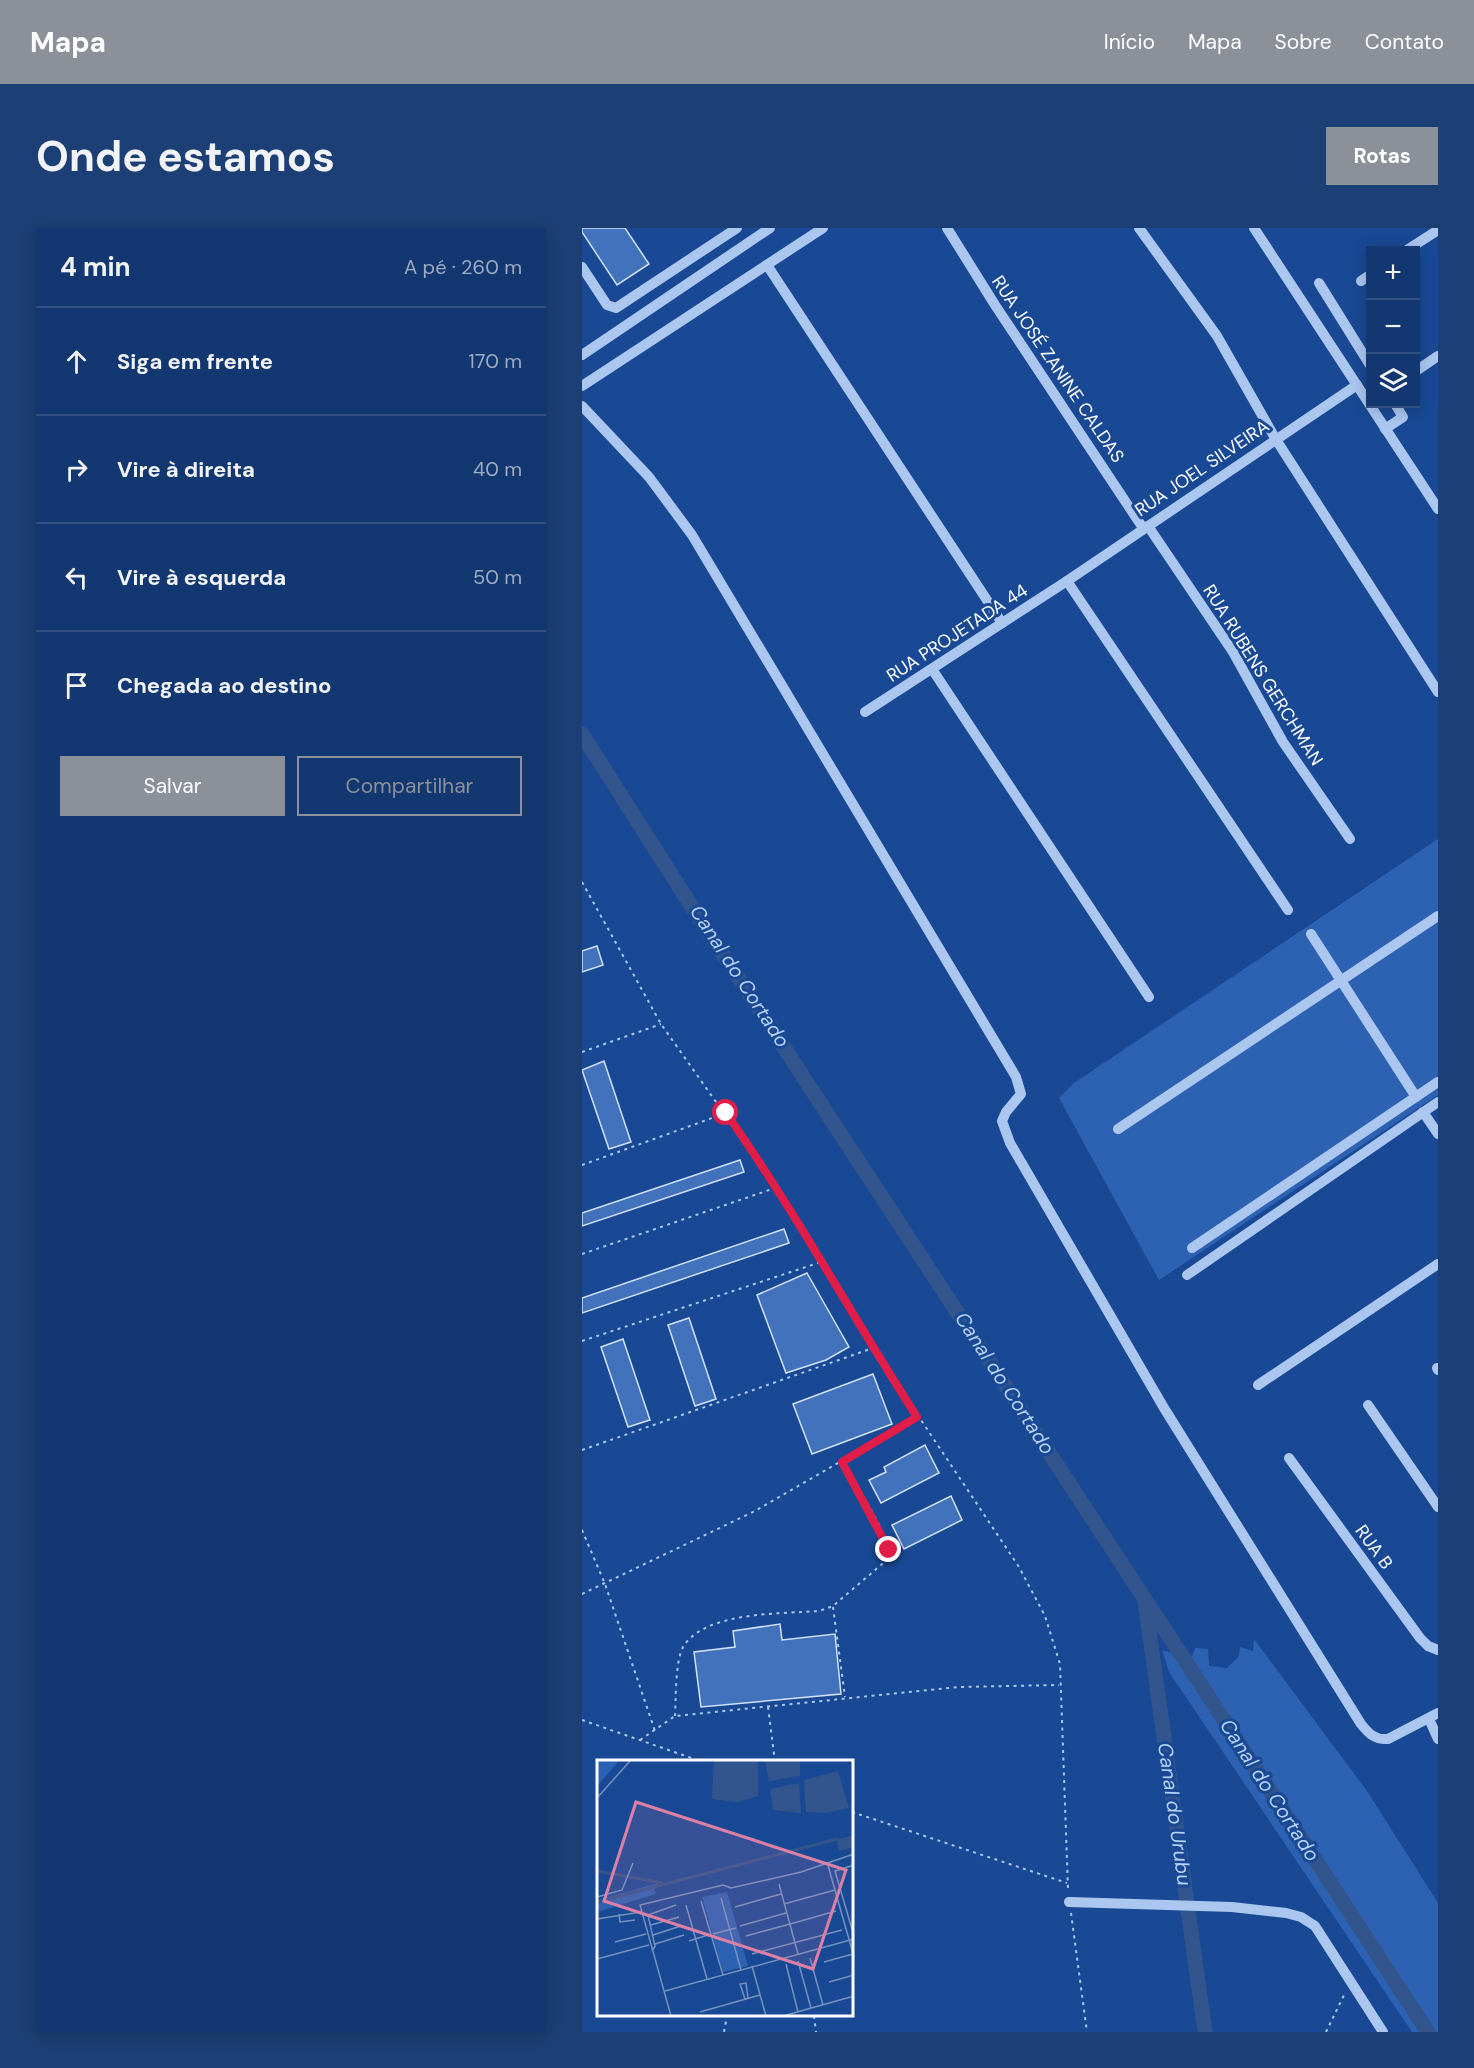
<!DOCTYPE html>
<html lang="pt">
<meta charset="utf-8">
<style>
:root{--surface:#133770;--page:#1c3f75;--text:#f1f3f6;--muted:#9dacc3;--line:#325183;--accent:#8c9099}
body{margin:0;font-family:"DM Sans",sans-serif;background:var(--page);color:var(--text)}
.controls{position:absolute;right:18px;top:18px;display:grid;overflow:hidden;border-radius:0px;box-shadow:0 3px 15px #0003}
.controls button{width:54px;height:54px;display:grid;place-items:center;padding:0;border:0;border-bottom:2px solid var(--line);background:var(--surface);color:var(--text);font:30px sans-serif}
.stop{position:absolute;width:18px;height:18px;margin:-14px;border:4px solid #e11d48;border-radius:50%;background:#fff}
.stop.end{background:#e11d48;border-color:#fff;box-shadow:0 2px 6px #0008}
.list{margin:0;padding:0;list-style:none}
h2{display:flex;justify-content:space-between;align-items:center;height:78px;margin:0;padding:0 24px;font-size:26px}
h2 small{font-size:20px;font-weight:400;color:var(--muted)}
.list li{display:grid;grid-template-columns:39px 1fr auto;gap:18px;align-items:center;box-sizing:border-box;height:108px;padding:0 24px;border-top:2px solid var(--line)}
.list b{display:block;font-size:22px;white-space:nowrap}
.list em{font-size:20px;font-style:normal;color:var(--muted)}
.actions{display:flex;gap:12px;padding:18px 24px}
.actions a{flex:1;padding:14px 0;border:2px solid var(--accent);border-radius:0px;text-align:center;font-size:21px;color:var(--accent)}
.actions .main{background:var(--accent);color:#fff}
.icon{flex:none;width:33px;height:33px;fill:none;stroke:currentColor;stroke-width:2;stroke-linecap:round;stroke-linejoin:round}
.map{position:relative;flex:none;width:856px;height:1804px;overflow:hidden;border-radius:0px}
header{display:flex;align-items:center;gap:36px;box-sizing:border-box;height:84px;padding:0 30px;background:var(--accent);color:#fff}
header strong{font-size:28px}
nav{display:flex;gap:33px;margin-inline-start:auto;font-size:21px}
.intro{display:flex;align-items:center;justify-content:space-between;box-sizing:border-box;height:144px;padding:0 36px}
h1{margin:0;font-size:42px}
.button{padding:15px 27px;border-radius:0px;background:var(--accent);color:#fff;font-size:21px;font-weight:700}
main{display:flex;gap:36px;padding:0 36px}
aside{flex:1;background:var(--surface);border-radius:0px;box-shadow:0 3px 15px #0003}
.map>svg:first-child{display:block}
.green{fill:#2d62b3}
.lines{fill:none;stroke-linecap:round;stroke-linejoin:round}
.canal{stroke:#32558d;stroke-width:15}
.building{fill:#4272bc;stroke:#d2e2fb;stroke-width:1.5}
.path{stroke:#abc7f0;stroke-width:2;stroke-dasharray:3 4.5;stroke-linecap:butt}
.minor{stroke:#abc7f0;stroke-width:10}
.route{stroke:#e11d48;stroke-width:8}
.labels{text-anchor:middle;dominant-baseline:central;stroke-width:6;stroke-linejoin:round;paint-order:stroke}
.street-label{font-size:18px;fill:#fff;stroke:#194995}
.water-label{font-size:20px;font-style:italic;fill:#b7d1f7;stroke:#194995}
.inset-river{fill:none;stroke:#32558d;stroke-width:3}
.inset-road{fill:none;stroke:#7592bf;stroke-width:1.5}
.view{fill:#dd80a5;fill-opacity:0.15;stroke:#dd80a5;stroke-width:3}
.inset-edge{fill:none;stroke:#fff;stroke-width:3}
</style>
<header>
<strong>Mapa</strong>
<nav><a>Início</a><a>Mapa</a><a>Sobre</a><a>Contato</a></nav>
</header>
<div class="intro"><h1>Onde estamos</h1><a class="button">Rotas</a></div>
<main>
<aside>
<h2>4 min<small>A pé · 260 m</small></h2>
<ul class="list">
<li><svg class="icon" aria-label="ahead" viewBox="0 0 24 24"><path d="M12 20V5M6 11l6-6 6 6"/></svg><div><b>Siga em frente</b></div><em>170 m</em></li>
<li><svg class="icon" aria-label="right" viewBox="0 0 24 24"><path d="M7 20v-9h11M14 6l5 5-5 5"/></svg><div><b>Vire à direita</b></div><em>40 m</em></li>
<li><svg class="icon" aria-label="left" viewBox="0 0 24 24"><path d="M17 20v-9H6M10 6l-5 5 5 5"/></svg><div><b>Vire à esquerda</b></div><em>50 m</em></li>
<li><svg class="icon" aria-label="arrive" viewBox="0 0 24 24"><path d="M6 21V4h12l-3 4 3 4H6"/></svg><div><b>Chegada ao destino</b></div></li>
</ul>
<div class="actions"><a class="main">Salvar</a><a>Compartilhar</a></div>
</aside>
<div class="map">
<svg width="856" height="1804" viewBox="0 0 856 1804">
<rect width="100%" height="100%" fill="#194995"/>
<g class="green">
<polygon points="856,611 856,867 577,1052 477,870 492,855"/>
<polygon points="672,1411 785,1563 856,1675 856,1804 830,1804 587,1444 580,1422 609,1431 613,1420 626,1421 627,1438 645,1440 657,1428 658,1419 671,1423"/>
</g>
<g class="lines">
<g class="canal">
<polyline points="0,506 101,665 846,1804"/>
<polyline points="563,1373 623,1804"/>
</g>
</g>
<g class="building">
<polygon points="0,0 43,0 67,36 35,57 0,4"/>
<polygon points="15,718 21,737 0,744 0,723"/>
<polygon points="22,833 49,914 27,921 0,842"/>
<polygon points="158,932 162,944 0,998 0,985"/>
<polygon points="202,1001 207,1015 0,1085 0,1070"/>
<polygon points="225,1045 267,1119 244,1132 204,1145 175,1067"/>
<polygon points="107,1090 134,1171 113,1178 86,1097"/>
<polygon points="41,1111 68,1192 46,1199 19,1119"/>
<polygon points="291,1146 310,1196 230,1226 211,1176"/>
<polygon points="343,1217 357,1245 299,1275 287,1252 304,1244 302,1239"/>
<polygon points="369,1268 380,1292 322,1321 310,1297"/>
<polygon points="198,1396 200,1412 253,1406 259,1466 119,1479 112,1424 153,1419 151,1403"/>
</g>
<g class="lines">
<g class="path">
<polyline points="0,654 79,796 194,959 242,1033 291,1120 437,1339 463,1388 478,1436 486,1661"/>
<polyline points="0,824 79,796"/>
<polyline points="0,937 144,885"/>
<polyline points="0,1026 193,960"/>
<polyline points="0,1113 242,1033"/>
<polyline points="0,1222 291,1120"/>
<polyline points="0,1302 23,1356 73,1503"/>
<polyline points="0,1366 173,1283 334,1190"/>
<polyline points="251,1379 263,1469"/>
<polyline points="186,1479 193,1534"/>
<path d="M93,1488C94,1471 93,1434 101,1419C123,1383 199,1386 237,1383L251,1378L306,1331C309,1306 273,1257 260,1234"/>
<polyline points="0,1492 121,1534"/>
<polyline points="58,1512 93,1488 376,1459 477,1457"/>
<polyline points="270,1584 485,1655"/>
<polyline points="489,1685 505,1804"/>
<polyline points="232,1788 234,1804"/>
<polyline points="142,1804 145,1788"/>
<polyline points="744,1804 763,1765"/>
</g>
<g class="minor">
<polyline points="365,0 413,77 561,300"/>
<polyline points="557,0 635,108 693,210 856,464"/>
<polyline points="672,0 856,281"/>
<polyline points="825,22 856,2"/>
<polyline points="185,37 420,395"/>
<polyline points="0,39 25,77 34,80 155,0"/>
<polyline points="779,53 788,47"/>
<polyline points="737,55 788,137"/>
<polyline points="0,127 188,0"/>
<polyline points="834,143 856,128"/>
<polyline points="0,158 241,0"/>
<path d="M0,178L67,249L110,307L434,849L439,866L424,884L420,893L428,915L582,1180L779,1496C787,1506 793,1512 806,1511L856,1485"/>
<polyline points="803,201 821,189 813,176"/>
<polyline points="566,298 651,424 701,514 768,611"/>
<polyline points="485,353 706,682"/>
<polyline points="350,441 567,769"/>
<polyline points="283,484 485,353 775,157"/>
<polyline points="729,706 834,869"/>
<polyline points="841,884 856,906"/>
<polyline points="536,901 856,688"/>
<polyline points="610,1020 856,854"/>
<polyline points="605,1047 856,874"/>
<polyline points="855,1140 856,1142"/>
<polyline points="676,1157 856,1036"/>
<polyline points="786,1177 856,1279"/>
<polyline points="707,1230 838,1410 846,1418 856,1422"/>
<polyline points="847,1491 856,1511"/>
<polyline points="487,1674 650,1679 704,1685 719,1689 733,1698 801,1804"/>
</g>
</g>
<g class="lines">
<path class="route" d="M144,885C213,983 270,1088 335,1189L260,1234L307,1322"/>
</g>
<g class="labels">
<g class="street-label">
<text transform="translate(476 141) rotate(56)">RUA JOSÉ ZANINE CALDAS</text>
<text transform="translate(620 240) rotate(-34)">RUA JOEL SILVEIRA</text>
<text transform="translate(375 405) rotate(-33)">RUA PROJETADA 44</text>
<text transform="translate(681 447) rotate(58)">RUA RUBENS GERCHMAN</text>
<text transform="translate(792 1319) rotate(54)">RUA B</text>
</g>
<g class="water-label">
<text transform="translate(158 748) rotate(57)">Canal do Cortado</text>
<text transform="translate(423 1155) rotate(57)">Canal do Cortado</text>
<text transform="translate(688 1562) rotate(57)">Canal do Cortado</text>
<text transform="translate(593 1586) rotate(82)">Canal do Urubu</text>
</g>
</g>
<g transform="translate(15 1532)">
<rect width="256" height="256" fill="#194995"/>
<path d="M0,1H22L0,26ZM62,123L57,130L59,134L0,152V140ZM130,132L151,206L126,212L105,137Z" fill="#2d62b3"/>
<path d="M117,1H161V36L140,42L115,39ZM168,1H203V16L172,21ZM241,11L252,48L228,53L209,52L207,20ZM202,23L204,53L176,50L173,29ZM256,76V87L242,91L240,79Z" fill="#32558d"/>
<path class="inset-river" d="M0,111L66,123M0,142L240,79"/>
<path class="inset-road" d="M0,38L33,1M230,102L257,197M257,105L238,111L257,176M182,124L201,194M0,137L25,130L36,103M124,138L144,210M104,141L126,215M187,144L238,130M89,145L110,219M138,147L184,134M22,154L23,162L38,160M0,159L44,152M193,164L239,151M54,165L82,157M143,166L189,153M116,174L139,168M56,175L84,166M149,176L193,164M92,181L114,174M18,182L49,174M58,184L87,175M55,191L58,186L51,155L79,145M155,194L245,170M213,198L226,245M0,199L52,185M201,201L214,248M227,202L256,194M189,204L201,252M155,206L169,256M232,222L257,215M68,231L257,179M148,239L143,224L149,223L151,238M103,252L163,235M74,256L43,145L126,125L134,128L204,112L257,94M186,256L257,236"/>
<path class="view" d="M39,42L249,110L216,209L7,141Z"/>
<rect width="256" height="256" class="inset-edge"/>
</g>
</svg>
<div class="controls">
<button>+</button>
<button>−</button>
<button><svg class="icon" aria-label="layers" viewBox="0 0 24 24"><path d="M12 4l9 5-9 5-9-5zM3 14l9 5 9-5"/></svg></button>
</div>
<div class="stop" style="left:144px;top:885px"></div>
<div class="stop end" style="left:307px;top:1322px"></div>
</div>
</main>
